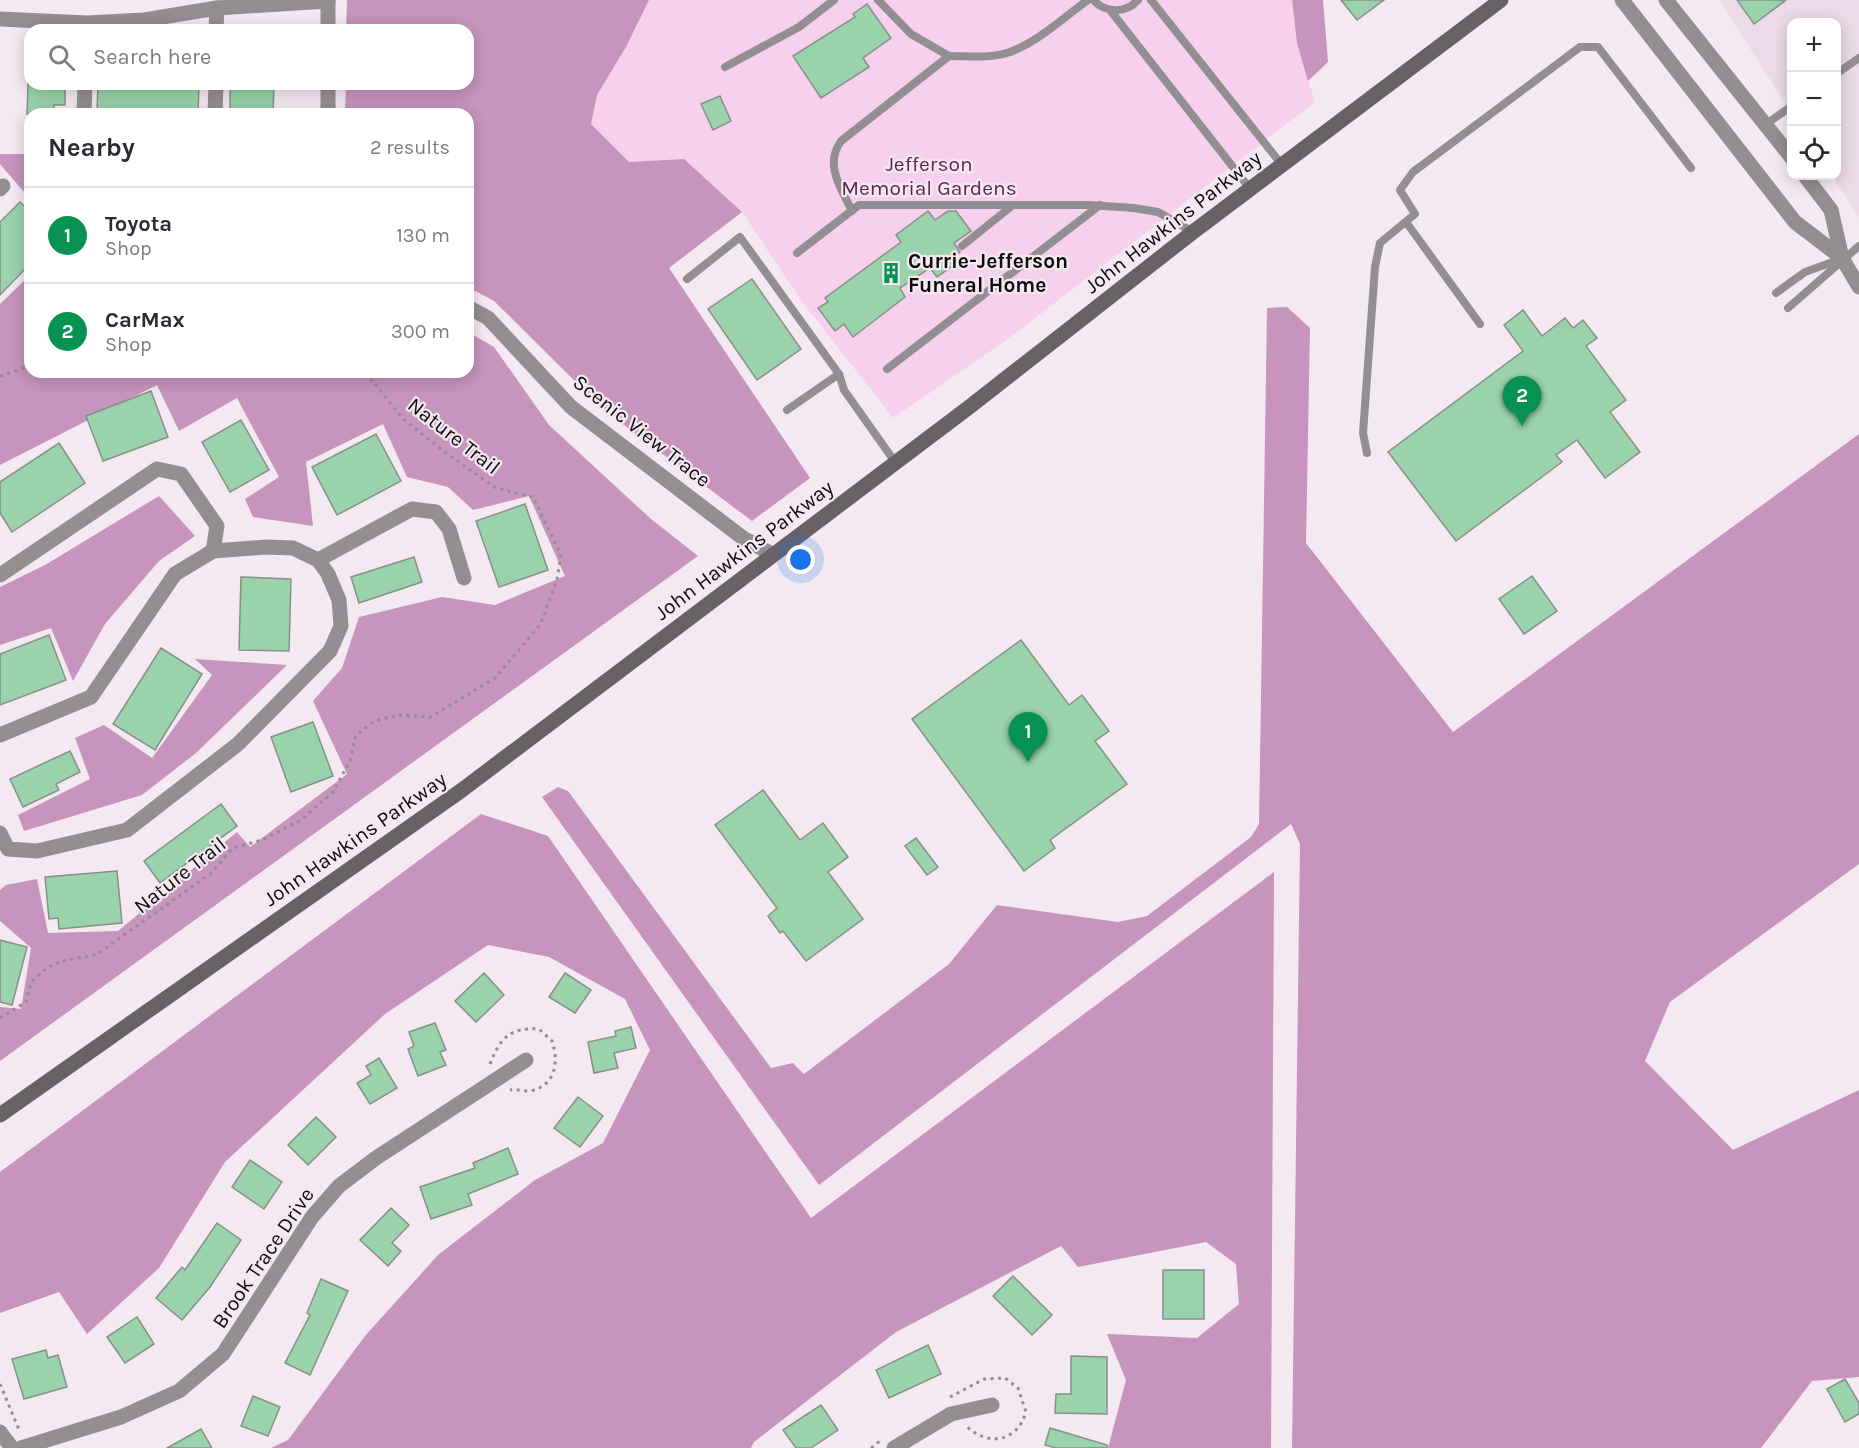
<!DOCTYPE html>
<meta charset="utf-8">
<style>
:root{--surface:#fff;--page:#f2f2f3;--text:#2b2b33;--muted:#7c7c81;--line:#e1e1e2;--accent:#079251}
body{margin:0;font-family:Karla,sans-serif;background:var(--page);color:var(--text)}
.controls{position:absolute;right:18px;top:18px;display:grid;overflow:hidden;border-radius:12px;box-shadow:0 3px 15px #0003}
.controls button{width:54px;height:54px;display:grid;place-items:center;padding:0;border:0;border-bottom:2px solid var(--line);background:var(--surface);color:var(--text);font:30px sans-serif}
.you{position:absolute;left:801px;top:560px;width:21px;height:21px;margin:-15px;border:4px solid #fff;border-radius:50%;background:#1a73e8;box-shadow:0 0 0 9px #1a73e833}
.badge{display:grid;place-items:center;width:39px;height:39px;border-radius:50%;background:var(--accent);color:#fff;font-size:20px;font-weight:700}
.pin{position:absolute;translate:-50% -50px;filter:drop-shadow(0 2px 3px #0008)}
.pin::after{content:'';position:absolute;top:32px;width:21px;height:18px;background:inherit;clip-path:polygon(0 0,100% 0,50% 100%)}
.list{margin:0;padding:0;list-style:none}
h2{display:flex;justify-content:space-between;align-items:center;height:78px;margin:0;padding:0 24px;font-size:26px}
h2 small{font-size:20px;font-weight:400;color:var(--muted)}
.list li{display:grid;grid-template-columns:39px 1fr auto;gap:18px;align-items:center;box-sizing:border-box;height:96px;padding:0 24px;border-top:2px solid var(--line)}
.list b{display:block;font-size:22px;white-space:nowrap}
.list p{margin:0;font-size:20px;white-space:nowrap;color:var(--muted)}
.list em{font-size:20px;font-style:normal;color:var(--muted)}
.icon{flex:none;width:33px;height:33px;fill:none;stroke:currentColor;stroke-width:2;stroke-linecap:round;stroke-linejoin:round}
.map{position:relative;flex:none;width:1859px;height:1448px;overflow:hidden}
.search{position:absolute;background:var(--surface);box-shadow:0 3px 15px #0003;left:24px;top:24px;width:450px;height:66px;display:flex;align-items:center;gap:15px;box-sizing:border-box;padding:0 21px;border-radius:18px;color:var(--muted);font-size:22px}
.panel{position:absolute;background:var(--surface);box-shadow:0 3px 15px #0003;left:24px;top:108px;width:450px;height:270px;border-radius:18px}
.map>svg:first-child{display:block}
.built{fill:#ebdae7}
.green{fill:#f6d0ed}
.forest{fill:#c694bc}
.building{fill:#99d2ab;stroke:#879089;stroke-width:1.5}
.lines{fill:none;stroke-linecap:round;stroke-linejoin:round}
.path{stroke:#948c92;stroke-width:3;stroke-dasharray:3 4.5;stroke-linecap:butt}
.lane{stroke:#938e92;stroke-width:8}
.street{stroke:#938e92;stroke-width:15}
.secondary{stroke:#686267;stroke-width:15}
.labels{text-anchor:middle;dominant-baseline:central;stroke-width:4.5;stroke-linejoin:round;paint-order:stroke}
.park-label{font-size:21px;fill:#602357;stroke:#f4e9f1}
.street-label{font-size:21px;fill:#0f0c0e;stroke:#f4e9f1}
.poi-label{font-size:21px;font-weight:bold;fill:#0f0c0e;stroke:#f4e9f1;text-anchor:start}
</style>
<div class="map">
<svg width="1859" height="1448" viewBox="0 0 1859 1448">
<rect width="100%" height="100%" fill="#f4e9f1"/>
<polygon class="built" points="1719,0 1859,0 1859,217 1832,176 1836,176 1836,22 1792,22 1791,112"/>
<polygon class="green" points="649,0 1292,0 1297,43 1315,102 1008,339 893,418 800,299 742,212 684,159 629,162 591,124 597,95 626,47"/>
<g class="forest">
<polygon points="347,0 649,0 626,47 597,95 591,124 629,162 684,159 742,212 669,268 810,478 752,521 604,410 494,301 468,287 468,114 345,114 346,84 468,84 468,30 346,30"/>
<polygon points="1292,0 1323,0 1328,62 1308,81 1297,43"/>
<polygon points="0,154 30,154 30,199 0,164"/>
<polygon points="30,275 30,372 468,372 468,332 494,347 549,425 651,519 698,556 0,1061 0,1007 21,1009 31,948 0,921 0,890 6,885 37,879 48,933 118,931 237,832 250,847 347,774 313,701 342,668 359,617 442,597 495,605 565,576 529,496 473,510 448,487 407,477 383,424 306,462 313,526 253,517 245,499 279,477 237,398 179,431 157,385 0,465 0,304"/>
<polygon points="1287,307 1310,328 1306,543 1453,732 1859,434 1859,864 1670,1002 1645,1061 1733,1150 1859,1090 1859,1377 1812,1381 1761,1448 1292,1448 1300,844 1291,824 819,1185 542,797 558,787 568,791 771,1068 793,1063 804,1074 949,964 997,905 1118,922 1147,916 1251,837 1259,824 1267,308"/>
<polygon points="159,496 195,536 159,561 105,624 73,681 51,628 0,645 0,587 45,565"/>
<polygon points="195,659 287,665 196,753 142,795 24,831 18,815 90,779 75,738 104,725 152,758 212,675"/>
<polygon points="481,814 548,836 811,1218 1274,872 1271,1448 1108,1448 1126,1380 1107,1334 1197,1338 1239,1304 1236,1264 1206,1242 1078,1267 1061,1246 896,1332 754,1442 751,1448 271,1448 288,1440 365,1336 438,1255 535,1180 603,1143 650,1050 625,999 549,957 488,945 385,1014 225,1162 159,1268 87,1334 59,1292 0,1313 0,1172"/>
</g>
<g class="building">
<polygon points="1341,0 1384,0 1357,20"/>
<polygon points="1737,0 1786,0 1754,24"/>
<polygon points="867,4 891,38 863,58 869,67 821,98 793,56 855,17 853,14"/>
<polygon points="28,84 55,84 55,87 65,87 65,105 54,105 54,114 27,114"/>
<polygon points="98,84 199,84 198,114 97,114"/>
<polygon points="230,84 274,84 273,114 230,114"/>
<polygon points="720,96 731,121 713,130 701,104"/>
<polygon points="20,202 30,211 30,264 0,295 0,222"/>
<polygon points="928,211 935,220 948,211 956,211 971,231 954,243 960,252 954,256 958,262 937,277 930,268 900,288 905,297 853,337 844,324 835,331 818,308 828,302 825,298 901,242 896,235"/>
<polygon points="752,279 801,349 757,380 708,309"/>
<polygon points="1523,310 1542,336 1565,318 1573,328 1583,320 1597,338 1586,346 1626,400 1610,412 1640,452 1605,478 1577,440 1556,455 1562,462 1456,541 1388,452 1523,351 1504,325"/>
<polygon points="151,391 168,437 103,461 86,416"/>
<polygon points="241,420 269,470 230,492 202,442"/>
<polygon points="376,434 401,481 337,515 312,467"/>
<polygon points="59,443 85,483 12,532 0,513 0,482"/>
<polygon points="525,504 548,570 499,587 476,521"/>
<polygon points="414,557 422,582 359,603 351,577"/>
<polygon points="1532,576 1557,611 1524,634 1499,599"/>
<polygon points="241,577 291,579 289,651 239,650"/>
<polygon points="49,635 66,680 0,705 0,654"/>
<polygon points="1021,640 1069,705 1082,695 1109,731 1095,741 1127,784 1050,840 1055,848 1024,871 912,719"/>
<polygon points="161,648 202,674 155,750 113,724"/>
<polygon points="313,722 333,776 291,792 271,737"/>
<polygon points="70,751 80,772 56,784 59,790 23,807 10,779"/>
<polygon points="763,790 800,840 823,823 848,857 828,872 863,919 806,961 783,931 780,933 768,916 777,908 715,825"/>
<polygon points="221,804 237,826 160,883 144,861"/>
<polygon points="916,838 938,867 927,875 905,846"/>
<polygon points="117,871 122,923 59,929 58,918 49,919 45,877"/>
<polygon points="0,940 27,947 12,1005 0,1002"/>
<polygon points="484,973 504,995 476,1022 455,1001"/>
<polygon points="565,973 591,990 575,1013 549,997"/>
<polygon points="435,1023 446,1050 440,1052 446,1065 418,1076 408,1049 414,1046 409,1032"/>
<polygon points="631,1027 636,1048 614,1053 618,1068 594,1073 588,1042 616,1036 615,1031"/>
<polygon points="379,1058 397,1088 370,1104 357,1083 371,1075 366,1066"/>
<polygon points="578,1097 603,1116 580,1147 554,1128"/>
<polygon points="316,1117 336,1137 308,1165 288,1145"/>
<polygon points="508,1148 518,1174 468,1194 472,1205 431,1219 420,1187 475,1168 473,1163"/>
<polygon points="250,1160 282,1182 264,1209 232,1187"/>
<polygon points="391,1208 409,1225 392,1243 401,1251 388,1266 360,1240"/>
<polygon points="217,1223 241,1240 210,1287 182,1320 156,1298 182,1267 185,1270"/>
<rect x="1163" y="1270" width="41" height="49"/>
<polygon points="1013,1276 1052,1315 1032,1335 993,1296"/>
<polygon points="321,1279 348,1291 310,1375 285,1363 310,1315 307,1313"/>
<polygon points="137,1317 154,1344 125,1363 107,1337"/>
<polygon points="928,1345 941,1374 889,1398 876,1370"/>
<polygon points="46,1350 48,1358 58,1355 67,1387 24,1399 12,1359"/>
<polygon points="1071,1356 1107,1357 1107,1414 1055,1413 1056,1394 1071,1394"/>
<polygon points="1845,1379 1859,1403 1859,1414 1845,1422 1827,1389"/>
<polygon points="253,1396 280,1407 268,1436 241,1426"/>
<polygon points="821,1405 838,1430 811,1448 796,1448 783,1430"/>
<polygon points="1050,1428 1107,1445 1107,1448 1056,1448 1045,1445"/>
<polygon points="201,1429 212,1448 167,1448"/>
</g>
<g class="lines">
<g class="path">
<polyline points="0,376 30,366"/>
<polyline points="0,1018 26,1002 31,982 47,968 61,961 96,955 210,874 233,848 262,840 301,820 333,792 350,761 356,735 375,721 398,715 431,717 495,678 540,625 557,580 561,555 533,497 496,488 446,453 402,418 369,376 362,372"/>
<path d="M490,1064C500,1038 510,1027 539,1029L552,1041C559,1061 556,1087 529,1091C523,1091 516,1089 510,1090"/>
<polyline points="0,1384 20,1432"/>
<path d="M950,1397L984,1379L1005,1378L1018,1388L1026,1412C1017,1442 989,1447 966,1426"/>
<polyline points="871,1448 881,1440"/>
</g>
<g class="lane">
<path d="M1093,0C1106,13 1125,14 1138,0"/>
<polyline points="1151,0 1282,165"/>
<polyline points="1110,10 1251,190"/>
<path d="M949,56C969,56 990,59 1010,52C1038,42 1064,17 1088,0"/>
<polyline points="725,67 799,27 834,0"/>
<polyline points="1836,74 1859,58"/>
<polyline points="1766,124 1792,106"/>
<path d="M852,211C841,188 824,165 841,141L949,56L911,34L878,0"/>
<polyline points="1406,222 1480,324"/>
<polyline points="962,246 1013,205"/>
<polyline points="797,253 859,205 1089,205 1134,208 1158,212 1193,232"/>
<polyline points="687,279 740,237 839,374 844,390 895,462"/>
<polyline points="1776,293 1805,272 1841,259"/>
<polyline points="1788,308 1859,246"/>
<polyline points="887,369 1100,205"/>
<polyline points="787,410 839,374"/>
<polyline points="1367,453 1363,433 1375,267 1380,243 1415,214 1400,190 1413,172 1580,47 1598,47 1691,168"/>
</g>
<g class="street">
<polyline points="1622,0 1795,222 1842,258 1831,210 1805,176"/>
<polyline points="1666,0 1792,158"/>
<polyline points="0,19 87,23 144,20 217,8 328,1"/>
<polyline points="216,30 217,8"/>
<polyline points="328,30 328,0"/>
<polyline points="84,114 85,84"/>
<polyline points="215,114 216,84"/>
<polyline points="328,114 328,84"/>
<polyline points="0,189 3,186"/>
<polyline points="1842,258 1859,287"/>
<polyline points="468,307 488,318 571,407 743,538 772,554"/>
<polyline points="318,560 412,509 436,512 449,529 464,578"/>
<polyline points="0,575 157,469 181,474 217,526 213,551"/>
<polyline points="0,735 91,697 175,574 213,551 266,547 293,548 318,560 328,574 339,600 341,626 330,651 238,744 127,830 37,851 8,849 0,833"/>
<polyline points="0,1432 12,1448"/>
<polyline points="21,1448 121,1417 179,1391 223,1354 312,1217 339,1186 376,1158 526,1060"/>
<polyline points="894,1448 951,1414 992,1405"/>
</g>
<polyline class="secondary" points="0,1115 462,790 968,408 1193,232 1501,0"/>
</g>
<defs>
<symbol id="building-bare" viewBox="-9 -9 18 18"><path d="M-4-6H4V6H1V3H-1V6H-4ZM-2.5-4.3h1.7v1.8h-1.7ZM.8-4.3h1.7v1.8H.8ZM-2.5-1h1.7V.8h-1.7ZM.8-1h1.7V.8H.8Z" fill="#079251" stroke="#f4e9f1" stroke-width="2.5" paint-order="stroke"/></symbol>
</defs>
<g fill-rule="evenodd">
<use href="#building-bare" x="876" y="258" width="30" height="30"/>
</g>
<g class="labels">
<g class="park-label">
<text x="929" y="164">Jefferson<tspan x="929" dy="24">Memorial Gardens</tspan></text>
</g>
<g class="street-label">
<text transform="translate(1173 222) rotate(-38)">John Hawkins Parkway</text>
<text transform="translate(642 431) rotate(38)">Scenic View Trace</text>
<text transform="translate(454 436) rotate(38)">Nature Trail</text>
<text transform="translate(744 550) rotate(-37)">John Hawkins Parkway</text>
<text transform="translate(355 839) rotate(-35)">John Hawkins Parkway</text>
<text transform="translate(180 875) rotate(-38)">Nature Trail</text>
<text transform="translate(263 1258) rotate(-56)">Brook Trace Drive</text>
</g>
<g class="poi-label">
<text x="908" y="261">Currie-Jefferson<tspan x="908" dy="24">Funeral Home</tspan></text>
</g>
</g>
</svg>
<div class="controls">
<button>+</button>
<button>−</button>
<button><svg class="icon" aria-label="locate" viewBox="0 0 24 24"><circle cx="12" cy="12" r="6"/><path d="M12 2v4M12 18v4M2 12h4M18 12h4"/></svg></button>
</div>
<div class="you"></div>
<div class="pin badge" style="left:1028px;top:762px">1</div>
<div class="pin badge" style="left:1522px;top:426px">2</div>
<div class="search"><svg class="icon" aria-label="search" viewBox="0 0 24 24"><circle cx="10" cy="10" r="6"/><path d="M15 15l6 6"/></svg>Search here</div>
<section class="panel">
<h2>Nearby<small>2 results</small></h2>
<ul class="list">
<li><span class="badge">1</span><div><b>Toyota</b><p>Shop</p></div><em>130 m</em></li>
<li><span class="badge">2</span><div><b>CarMax</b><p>Shop</p></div><em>300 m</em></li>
</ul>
</section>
</div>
